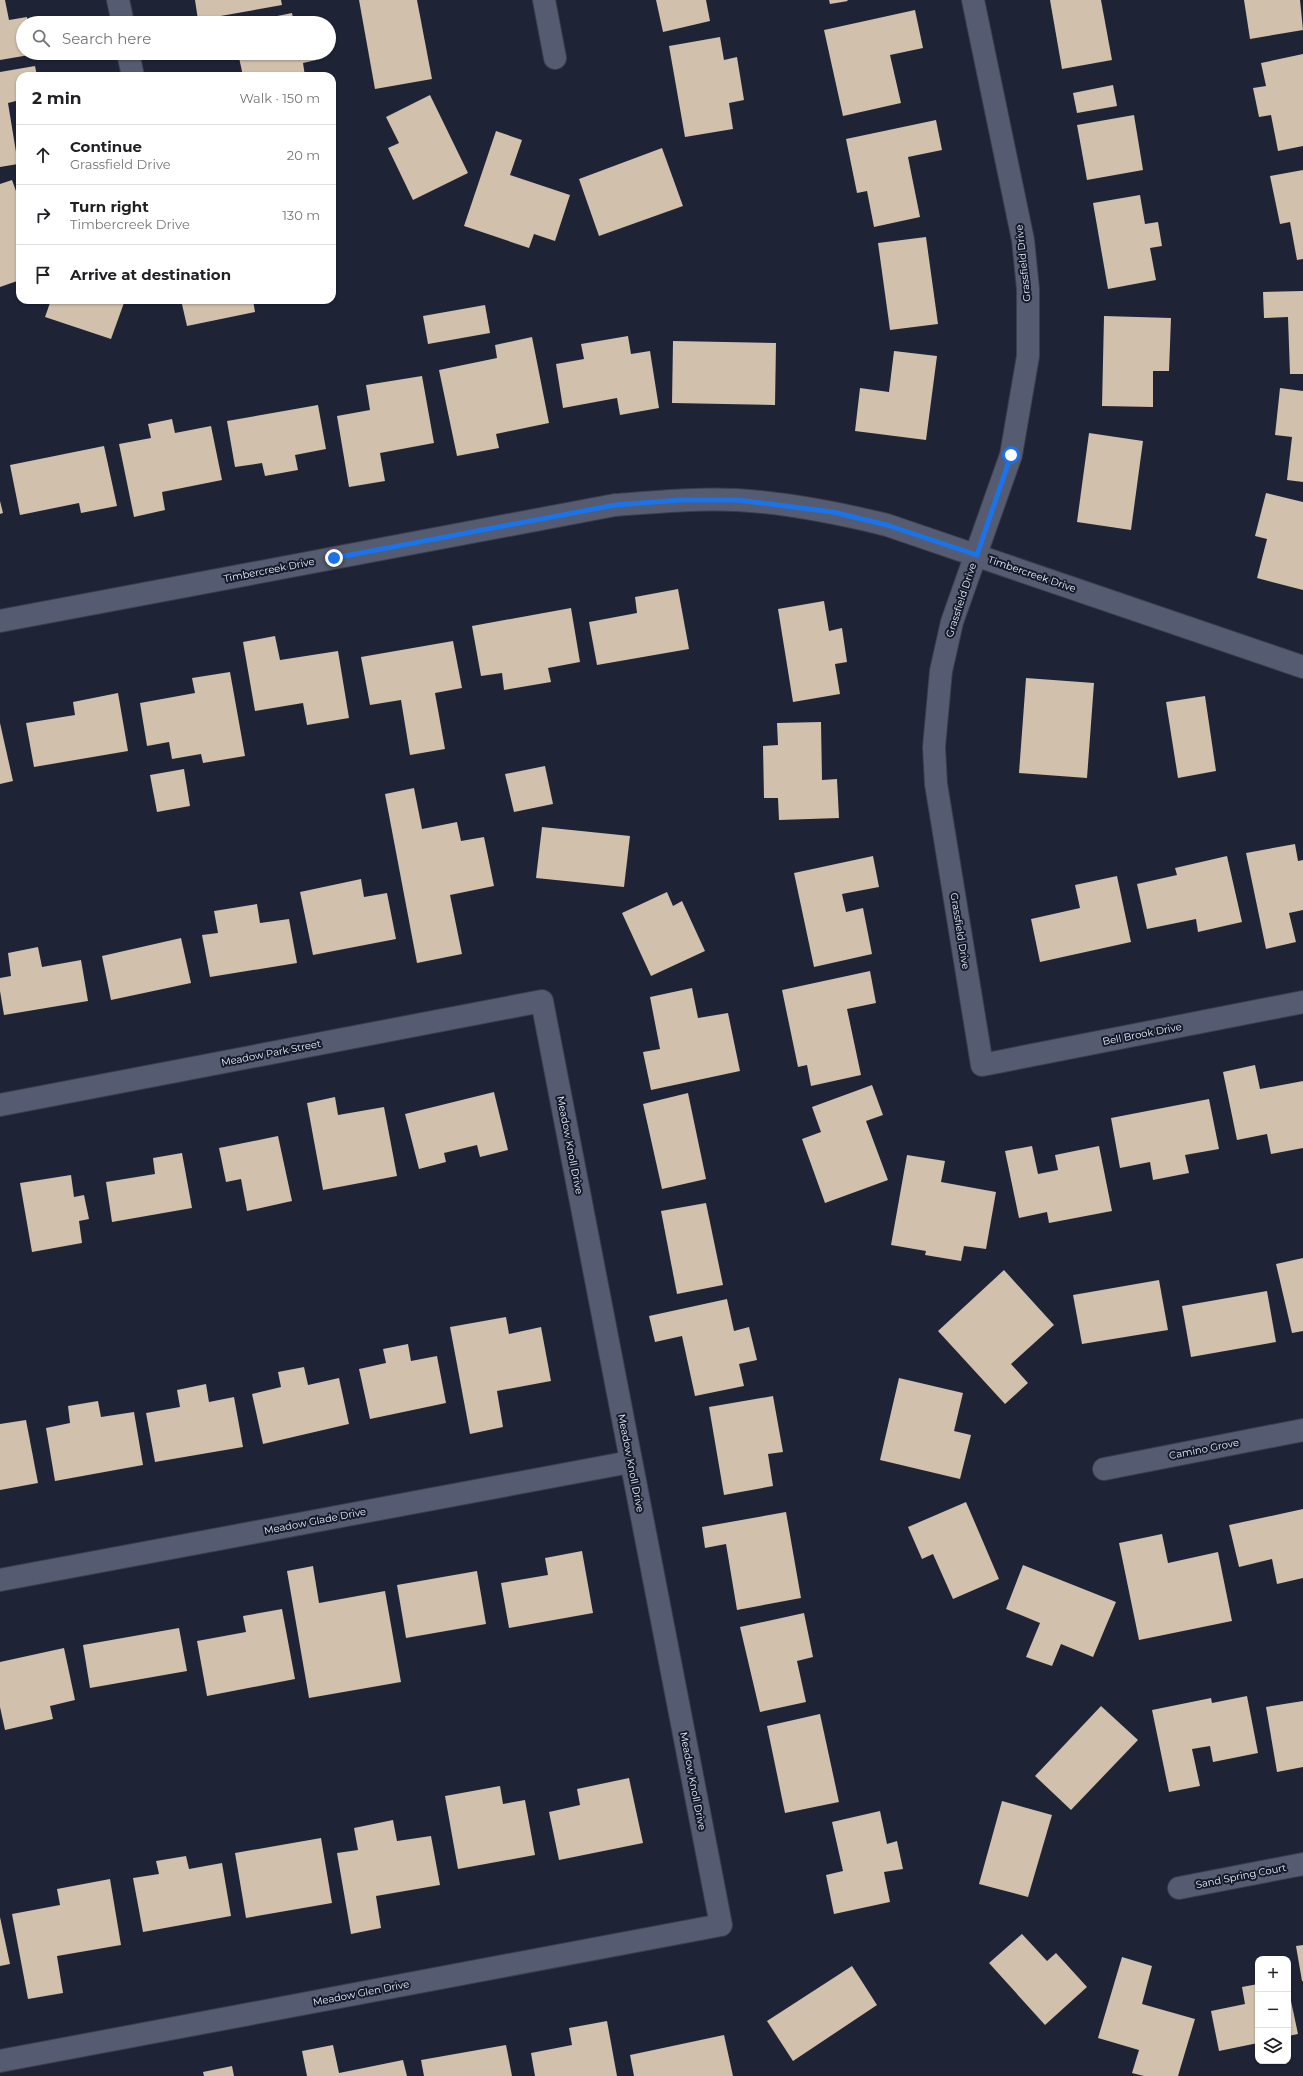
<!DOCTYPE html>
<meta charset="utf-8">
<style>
:root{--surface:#fff;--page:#f2f2f2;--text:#202124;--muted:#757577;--line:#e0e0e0}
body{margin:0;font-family:Montserrat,sans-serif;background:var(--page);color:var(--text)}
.controls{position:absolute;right:12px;bottom:12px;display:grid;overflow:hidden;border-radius:8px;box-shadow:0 1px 3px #0004}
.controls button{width:36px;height:36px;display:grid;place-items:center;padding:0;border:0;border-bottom:1px solid var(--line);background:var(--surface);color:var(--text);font:20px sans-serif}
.stop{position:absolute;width:12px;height:12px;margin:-9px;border:3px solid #1a73e8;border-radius:50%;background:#fff}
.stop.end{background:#1a73e8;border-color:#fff;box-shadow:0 1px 4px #0008}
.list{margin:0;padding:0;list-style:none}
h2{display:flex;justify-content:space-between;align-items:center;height:52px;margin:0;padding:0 16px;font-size:17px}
h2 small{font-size:13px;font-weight:400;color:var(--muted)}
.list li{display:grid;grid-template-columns:26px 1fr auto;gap:12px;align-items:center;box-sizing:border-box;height:60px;padding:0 16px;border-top:1px solid var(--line)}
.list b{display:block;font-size:15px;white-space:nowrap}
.list p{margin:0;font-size:13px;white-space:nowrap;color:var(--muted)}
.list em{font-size:13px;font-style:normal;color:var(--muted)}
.icon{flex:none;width:22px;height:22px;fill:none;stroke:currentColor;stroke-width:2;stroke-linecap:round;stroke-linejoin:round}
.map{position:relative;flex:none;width:1303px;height:2076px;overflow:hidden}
.search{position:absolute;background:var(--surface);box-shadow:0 1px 3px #0004;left:16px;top:16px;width:320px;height:44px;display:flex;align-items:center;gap:10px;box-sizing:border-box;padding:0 14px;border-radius:22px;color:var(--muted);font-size:15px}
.panel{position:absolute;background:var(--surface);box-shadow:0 1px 3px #0004;left:16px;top:72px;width:320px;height:232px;border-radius:12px}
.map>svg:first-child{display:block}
.building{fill:#d1c0ab}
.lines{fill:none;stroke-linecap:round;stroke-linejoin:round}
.minor-casing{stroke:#3a3e4d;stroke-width:24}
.minor{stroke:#555b70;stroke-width:22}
.route{stroke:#1a73e8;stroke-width:5}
.labels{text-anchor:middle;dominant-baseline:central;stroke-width:4;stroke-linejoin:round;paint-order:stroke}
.street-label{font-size:10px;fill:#ebeffb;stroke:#151a2b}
</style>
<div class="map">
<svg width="1303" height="2076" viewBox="0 0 1303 2076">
<rect width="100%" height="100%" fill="#1e2335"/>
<g class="building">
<polygon points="0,0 5,0 9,20 27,17 28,23 23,23 23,53 35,54 0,60"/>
<polygon points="195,0 281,0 282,5 198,20"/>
<polygon points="359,0 417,0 432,79 375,89"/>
<polygon points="656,0 706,0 710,21 663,32"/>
<polygon points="829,0 847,0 848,1 830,4"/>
<polygon points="1050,0 1101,0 1112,60 1062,69"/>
<polygon points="1244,0 1300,0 1303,30 1250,39"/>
<polygon points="915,10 923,48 890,55 901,103 843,116 824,30"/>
<polygon points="292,13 294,23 248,23 248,22"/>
<polygon points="720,37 724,60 737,57 744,100 729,103 733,129 685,137 669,46"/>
<polygon points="238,53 315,53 316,60 303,63 305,76 243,76"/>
<polygon points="1303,54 1303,146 1278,151 1271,115 1259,117 1253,88 1266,86 1261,63"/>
<polygon points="35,66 37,76 20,76 20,100 8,103 18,164 0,167 0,72"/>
<polygon points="1113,85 1117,106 1077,113 1073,93"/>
<polygon points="430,95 468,173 413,200 388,148 399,143 386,117"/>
<polygon points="1134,115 1143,170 1087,180 1077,125"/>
<polygon points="936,120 942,150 908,157 920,217 874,227 867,191 857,193 846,139"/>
<polygon points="496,131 522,140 510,175 570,195 555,241 534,234 529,248 464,226"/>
<polygon points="662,148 683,206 599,236 579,179"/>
<polygon points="1303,170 1303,259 1297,260 1290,222 1280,224 1270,176"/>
<polygon points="12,180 20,202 20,280 0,287 0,184"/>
<polygon points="1140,195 1145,224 1158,222 1162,246 1150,248 1156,280 1108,289 1093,203"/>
<polygon points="926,237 938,324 890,330 878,243"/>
<polygon points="1303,291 1303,374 1290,374 1288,317 1264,318 1263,292"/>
<polygon points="51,300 125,300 111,339 45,317"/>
<polygon points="181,300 253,300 255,312 187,326"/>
<polygon points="485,305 490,333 428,344 423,316"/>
<polygon points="1104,316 1171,318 1169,371 1153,371 1153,407 1102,406"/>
<polygon points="628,336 631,354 650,351 659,408 620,415 617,398 563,408 556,364 584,359 581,344"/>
<polygon points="532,337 549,423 496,434 499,448 457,456 439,370 497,358 495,345"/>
<polygon points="673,341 776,343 775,405 672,403"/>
<polygon points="894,351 937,356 926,440 855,431 860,388 889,392"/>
<polygon points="422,376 434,443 380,453 385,481 349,487 337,416 370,410 366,385"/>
<polygon points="1280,388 1303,391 1303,482 1287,480 1292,437 1275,435"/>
<polygon points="318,405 326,449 295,455 298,470 265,476 262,463 235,467 227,421"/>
<polygon points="172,419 175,433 211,426 222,480 162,492 165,510 134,517 119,444 151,438 148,424"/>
<polygon points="1089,433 1143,441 1131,530 1077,522"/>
<polygon points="104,446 117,506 81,513 79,503 20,515 10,465"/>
<polygon points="1266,493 1303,502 1303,590 1257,578 1267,539 1255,536"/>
<polygon points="0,501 3,513 0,514"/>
<polygon points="678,589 689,649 597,665 589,622 637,613 635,597"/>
<polygon points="824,601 829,631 842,628 847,662 835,664 840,694 793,702 778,609"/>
<polygon points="571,608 580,662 548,668 551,682 504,690 502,673 481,676 472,626"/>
<polygon points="275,636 280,660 338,651 349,718 307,725 303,703 255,711 243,642"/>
<polygon points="453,641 462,688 435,693 445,749 410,755 401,700 370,705 361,657"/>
<polygon points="230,672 245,756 203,763 201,754 172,759 169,742 147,746 140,703 195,693 192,678"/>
<polygon points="1026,678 1094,683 1087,778 1019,773"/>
<polygon points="118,693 128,751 34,767 26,723 75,715 73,702"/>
<polygon points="1205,696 1216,771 1178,778 1166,702"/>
<polygon points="821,722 822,780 837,779 839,818 779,820 778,798 764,798 763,746 778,745 777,723"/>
<polygon points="0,723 13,781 0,784"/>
<polygon points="545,766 553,804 514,812 505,774"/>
<polygon points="184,769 190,806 157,812 150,775"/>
<polygon points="414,788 422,829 457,822 461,841 484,837 494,886 450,895 462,954 417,963 385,794"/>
<polygon points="542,827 630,836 624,887 536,878"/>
<polygon points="1295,844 1298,861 1303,860 1303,910 1289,913 1296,942 1266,949 1246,853"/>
<polygon points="873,856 879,887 842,894 846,912 863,908 872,954 814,967 794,873"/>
<polygon points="1227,856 1242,922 1198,932 1196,919 1147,929 1137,884 1177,875 1175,868"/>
<polygon points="1117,876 1131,942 1040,962 1031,919 1080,908 1075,885"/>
<polygon points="361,879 364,897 387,893 396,939 313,955 300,892"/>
<polygon points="667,892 673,906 682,901 705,951 651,976 622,913"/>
<polygon points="257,904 260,923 289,919 297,963 210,977 202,935 218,933 214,911"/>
<polygon points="181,938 191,983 111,1000 102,956"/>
<polygon points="38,947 42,967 81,960 88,1001 4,1015 0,991 0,978 11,976 8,953"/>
<polygon points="870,971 876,1003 847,1009 861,1075 811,1086 807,1065 798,1067 782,990"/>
<polygon points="692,988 698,1018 728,1013 740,1071 651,1090 643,1052 660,1049 650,997"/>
<polygon points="1255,1065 1260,1089 1303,1081 1303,1148 1271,1154 1267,1134 1237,1140 1223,1072"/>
<polygon points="872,1085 883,1115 866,1121 888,1180 825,1203 802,1139 821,1132 812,1107"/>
<polygon points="494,1092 508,1150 480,1157 477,1145 444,1153 446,1162 419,1169 405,1114"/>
<polygon points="688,1093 706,1179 662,1189 643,1104"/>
<polygon points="335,1097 338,1115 384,1107 397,1176 323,1190 307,1103"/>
<polygon points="1209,1099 1219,1149 1185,1155 1189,1173 1153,1180 1150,1162 1120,1168 1111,1118"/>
<polygon points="278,1136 292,1201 247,1211 241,1179 226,1182 219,1148"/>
<polygon points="1032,1146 1038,1174 1058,1170 1055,1155 1099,1146 1112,1211 1049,1223 1047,1212 1019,1218 1005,1151"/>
<polygon points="182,1153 192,1208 112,1222 106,1182 155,1174 153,1158"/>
<polygon points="907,1155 945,1161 941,1182 996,1192 986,1249 964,1246 961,1261 925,1255 926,1251 891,1245"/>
<polygon points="71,1175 74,1197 84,1195 89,1219 79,1221 82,1243 32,1252 20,1183"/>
<polygon points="706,1203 723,1285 677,1294 661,1211"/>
<polygon points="1303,1258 1303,1331 1292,1333 1276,1264"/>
<polygon points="1004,1270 1054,1325 1011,1364 1028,1383 1005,1404 938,1331"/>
<polygon points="1159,1280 1168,1330 1082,1344 1073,1295"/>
<polygon points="1267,1291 1276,1342 1191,1357 1182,1306"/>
<polygon points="727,1299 734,1331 749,1327 757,1360 739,1364 744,1386 695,1396 682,1336 655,1342 649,1316"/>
<polygon points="506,1317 509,1334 541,1327 551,1381 497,1391 503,1427 470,1434 450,1327"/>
<polygon points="408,1344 411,1361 437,1356 446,1403 370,1419 359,1369 386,1363 383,1349"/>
<polygon points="304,1367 308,1385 339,1378 349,1424 263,1444 252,1394 281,1387 278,1372"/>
<polygon points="899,1378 963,1393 954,1431 971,1435 960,1479 880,1460"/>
<polygon points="206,1384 209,1402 234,1397 243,1447 155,1462 146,1413 180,1407 177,1390"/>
<polygon points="773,1396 783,1452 768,1454 773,1486 724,1495 709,1407"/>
<polygon points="98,1401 101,1417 134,1412 143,1465 55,1481 46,1428 70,1423 68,1406"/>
<polygon points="26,1420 38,1483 0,1490 0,1424"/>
<polygon points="966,1502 999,1579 953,1599 933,1554 922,1559 908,1527"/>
<polygon points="1303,1509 1303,1578 1277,1584 1272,1559 1239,1567 1229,1525"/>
<polygon points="786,1512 801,1598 737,1610 726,1544 705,1548 702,1527"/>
<polygon points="1162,1534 1168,1563 1218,1552 1232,1621 1139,1640 1119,1543"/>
<polygon points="582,1551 593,1613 509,1628 501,1583 548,1575 545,1558"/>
<polygon points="1023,1565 1116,1602 1093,1657 1061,1644 1052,1666 1026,1657 1040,1623 1006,1609"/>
<polygon points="313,1566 319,1603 385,1591 401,1682 309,1698 287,1571"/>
<polygon points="477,1571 486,1624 406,1638 397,1585"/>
<polygon points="282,1609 295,1679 207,1696 197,1641 246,1632 243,1616"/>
<polygon points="804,1613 813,1657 797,1661 806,1702 760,1712 740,1627"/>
<polygon points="179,1628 187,1671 90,1688 83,1645"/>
<polygon points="64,1648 75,1700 50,1706 53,1719 5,1730 0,1707 0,1662"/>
<polygon points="1247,1696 1258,1753 1213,1762 1210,1746 1192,1749 1200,1786 1169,1792 1152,1710 1211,1698 1212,1703"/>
<polygon points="1303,1701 1303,1767 1277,1772 1266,1707"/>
<polygon points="1101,1706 1138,1740 1071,1810 1035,1776"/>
<polygon points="820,1714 839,1802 785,1813 767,1726"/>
<polygon points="629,1778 643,1843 559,1860 549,1812 580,1805 577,1789"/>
<polygon points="500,1786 503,1804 525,1800 535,1855 458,1869 445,1796"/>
<polygon points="1002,1801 1052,1815 1028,1897 979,1884"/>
<polygon points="880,1811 887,1844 897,1841 903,1869 884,1872 890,1902 834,1914 826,1875 843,1871 832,1822"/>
<polygon points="393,1820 397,1841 431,1836 440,1885 376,1896 381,1928 351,1934 337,1853 358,1850 354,1828"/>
<polygon points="321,1838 332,1903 246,1918 235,1853"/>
<polygon points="186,1856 189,1869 222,1863 231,1916 143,1932 133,1878 159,1874 156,1861"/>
<polygon points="110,1879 121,1945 57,1956 63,1993 28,1999 12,1914 60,1905 57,1889"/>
<polygon points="0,1917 10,1964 0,1966"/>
<polygon points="1022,1934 1047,1961 1056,1953 1087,1987 1045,2025 989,1963"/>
<polygon points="1303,1945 1303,1981 1302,1981 1296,1946"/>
<polygon points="1122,1957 1152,1966 1142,2004 1195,2019 1178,2076 1144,2076 1132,2073 1139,2050 1098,2038"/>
<polygon points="852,1966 877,2005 793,2061 767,2021"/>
<polygon points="1258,1984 1258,2043 1219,2051 1211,2011 1245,2004 1242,1987"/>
<polygon points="1288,1987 1298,2034 1288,2036"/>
<polygon points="607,2021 617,2076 535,2076 531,2053 572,2045 569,2028"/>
<polygon points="724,2035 733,2076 634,2076 630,2055"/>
<polygon points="333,2045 339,2073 403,2060 407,2076 307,2076 302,2051"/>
<polygon points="506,2045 512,2076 424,2076 421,2060"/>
<polygon points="232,2066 234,2076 204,2076 203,2072"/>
</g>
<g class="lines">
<defs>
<g id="minor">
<polyline points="118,0 123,23"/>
<polyline points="544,0 555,58"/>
<polyline points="973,0 1023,240 1028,289 1028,356 1011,455 952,622 941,671 934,747 936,784 982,1065 1303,1002"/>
<polyline points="128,53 133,76"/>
<path d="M0,621L615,505C656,502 696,498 737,500C788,503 838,513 887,525L1303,667"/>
<polyline points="0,1105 542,1001 721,1925 0,2061"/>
<polyline points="1104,1469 1303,1430"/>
<polyline points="0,1580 630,1462"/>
<polyline points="1179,1888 1303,1864"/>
</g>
</defs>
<use href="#minor" class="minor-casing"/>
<use href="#minor" class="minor"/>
</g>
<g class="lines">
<polyline class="route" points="334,558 615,505 681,500 738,500 833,512 887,525 977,555 1011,455"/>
</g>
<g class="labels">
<g class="street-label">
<text transform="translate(1023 263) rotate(-96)">Grassfield Drive</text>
<text transform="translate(269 570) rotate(-11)">Timbercreek Drive</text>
<text transform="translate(1032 574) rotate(19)">Timbercreek Drive</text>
<text transform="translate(961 600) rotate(-72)">Grassfield Drive</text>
<text transform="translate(960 931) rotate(81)">Grassfield Drive</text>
<text transform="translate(1142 1034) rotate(-11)">Bell Brook Drive</text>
<text transform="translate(271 1053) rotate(-11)">Meadow Park Street</text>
<text transform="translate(570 1145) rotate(79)">Meadow Knoll Drive</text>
<text transform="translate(1204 1449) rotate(-11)">Camino Grove</text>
<text transform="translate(631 1463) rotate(79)">Meadow Knoll Drive</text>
<text transform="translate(315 1521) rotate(-11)">Meadow Glade Drive</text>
<text transform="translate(693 1781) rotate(79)">Meadow Knoll Drive</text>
<text transform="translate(1241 1876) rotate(-11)">Sand Spring Court</text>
<text transform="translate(361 1993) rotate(-11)">Meadow Glen Drive</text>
</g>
</g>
</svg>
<div class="controls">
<button>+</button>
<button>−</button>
<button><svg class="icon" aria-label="layers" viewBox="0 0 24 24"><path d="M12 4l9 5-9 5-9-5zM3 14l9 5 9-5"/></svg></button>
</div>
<div class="stop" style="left:1011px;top:455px"></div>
<div class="stop end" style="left:334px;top:558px"></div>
<div class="search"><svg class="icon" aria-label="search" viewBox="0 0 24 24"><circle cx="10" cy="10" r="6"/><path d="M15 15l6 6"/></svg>Search here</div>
<section class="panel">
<h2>2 min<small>Walk · 150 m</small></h2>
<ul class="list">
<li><svg class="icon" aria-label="ahead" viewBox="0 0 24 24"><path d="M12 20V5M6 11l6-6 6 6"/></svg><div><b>Continue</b><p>Grassfield Drive</p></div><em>20 m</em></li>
<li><svg class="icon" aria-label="right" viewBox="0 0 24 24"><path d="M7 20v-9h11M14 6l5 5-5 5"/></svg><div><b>Turn right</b><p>Timbercreek Drive</p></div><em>130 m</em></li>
<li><svg class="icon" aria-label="arrive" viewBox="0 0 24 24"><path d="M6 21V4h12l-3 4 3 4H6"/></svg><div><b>Arrive at destination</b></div></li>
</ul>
</section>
</div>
